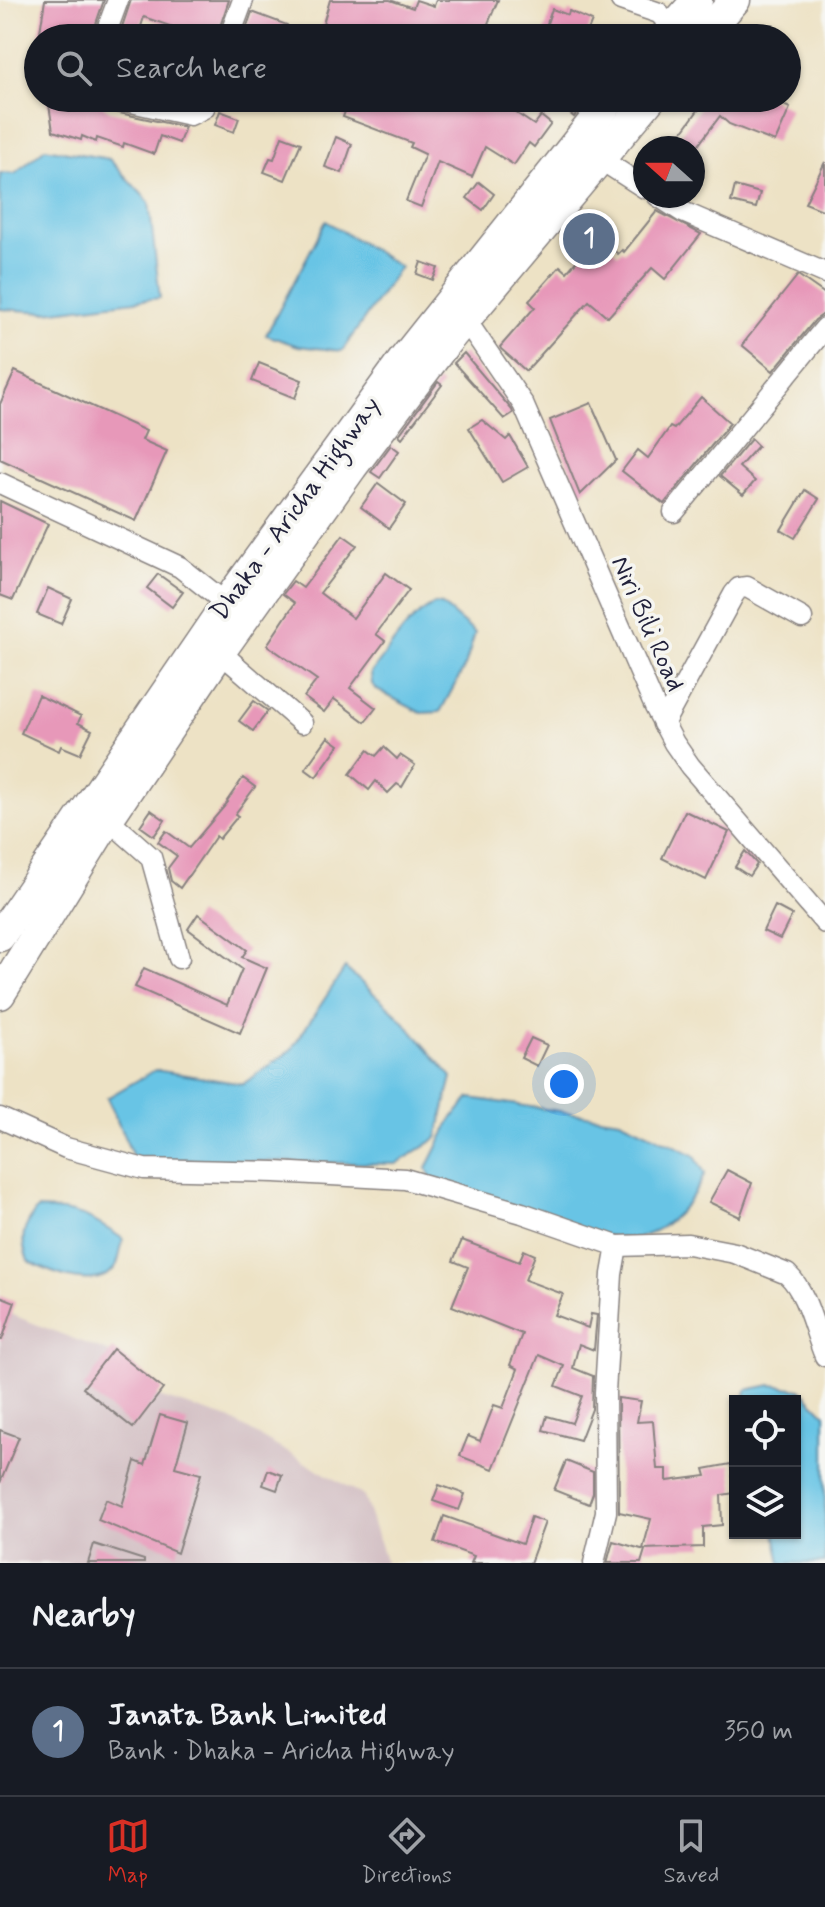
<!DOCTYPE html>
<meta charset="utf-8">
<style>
:root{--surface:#171b24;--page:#242831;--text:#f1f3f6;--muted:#9ea1a6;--line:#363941;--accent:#d93025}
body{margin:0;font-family:Mynerve,sans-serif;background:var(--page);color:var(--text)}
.controls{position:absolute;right:24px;bottom:24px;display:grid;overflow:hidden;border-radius:0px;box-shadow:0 2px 6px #0004}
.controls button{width:72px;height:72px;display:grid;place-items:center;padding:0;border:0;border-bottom:2px solid var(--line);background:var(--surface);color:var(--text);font:40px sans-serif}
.compass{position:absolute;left:633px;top:136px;width:72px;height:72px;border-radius:50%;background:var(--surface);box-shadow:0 2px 6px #0004;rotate:291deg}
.you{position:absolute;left:564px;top:1084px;width:28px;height:28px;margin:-20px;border:6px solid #fff;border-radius:50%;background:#1a73e8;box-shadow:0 0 0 12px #1a73e833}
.badge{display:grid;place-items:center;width:52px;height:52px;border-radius:50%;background:var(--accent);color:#fff;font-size:26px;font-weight:700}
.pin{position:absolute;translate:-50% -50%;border:4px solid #fff;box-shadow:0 2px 8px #0006}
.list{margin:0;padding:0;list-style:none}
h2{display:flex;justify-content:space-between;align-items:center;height:104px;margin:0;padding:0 32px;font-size:34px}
h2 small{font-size:26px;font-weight:400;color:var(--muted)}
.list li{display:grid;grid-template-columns:52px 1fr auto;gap:24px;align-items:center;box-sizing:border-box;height:128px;padding:0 32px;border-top:2px solid var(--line)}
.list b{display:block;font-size:30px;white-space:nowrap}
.list p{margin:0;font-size:26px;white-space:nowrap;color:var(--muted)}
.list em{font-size:26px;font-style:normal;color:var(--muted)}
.icon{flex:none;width:44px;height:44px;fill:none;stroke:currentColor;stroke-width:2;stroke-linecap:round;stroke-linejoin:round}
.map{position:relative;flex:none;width:825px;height:1563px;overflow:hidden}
.search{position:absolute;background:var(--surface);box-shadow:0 2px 6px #0004;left:24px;right:24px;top:24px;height:88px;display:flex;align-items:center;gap:20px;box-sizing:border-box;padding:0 28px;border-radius:44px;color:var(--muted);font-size:30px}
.sheet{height:232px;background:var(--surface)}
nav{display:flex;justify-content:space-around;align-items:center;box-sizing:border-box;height:112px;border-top:2px solid var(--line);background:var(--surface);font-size:22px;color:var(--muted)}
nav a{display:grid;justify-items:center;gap:4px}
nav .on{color:var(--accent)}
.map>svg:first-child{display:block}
.industrial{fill:#d2bec2}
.water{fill:#67c4e5;stroke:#447390;stroke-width:2}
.building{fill:#e798b9}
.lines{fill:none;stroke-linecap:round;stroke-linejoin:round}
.minor-casing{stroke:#888280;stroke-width:23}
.highway-casing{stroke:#888280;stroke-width:33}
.minor{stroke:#fff;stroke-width:20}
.highway{stroke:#fff;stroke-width:30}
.labels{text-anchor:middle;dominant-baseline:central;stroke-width:7;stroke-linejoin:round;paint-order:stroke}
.street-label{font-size:26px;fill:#22223b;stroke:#f6f6f2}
</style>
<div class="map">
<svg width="825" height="1563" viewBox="0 0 825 1563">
<rect width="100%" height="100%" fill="#f6f6f2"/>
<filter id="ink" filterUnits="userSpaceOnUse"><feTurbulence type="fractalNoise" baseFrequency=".0125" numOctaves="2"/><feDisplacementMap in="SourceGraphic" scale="16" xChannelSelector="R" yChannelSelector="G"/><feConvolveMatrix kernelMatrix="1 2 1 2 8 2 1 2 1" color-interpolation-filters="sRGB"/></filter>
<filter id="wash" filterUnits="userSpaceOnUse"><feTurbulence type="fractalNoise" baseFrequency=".006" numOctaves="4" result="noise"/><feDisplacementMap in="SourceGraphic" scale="32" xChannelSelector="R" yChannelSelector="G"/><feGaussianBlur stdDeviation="1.8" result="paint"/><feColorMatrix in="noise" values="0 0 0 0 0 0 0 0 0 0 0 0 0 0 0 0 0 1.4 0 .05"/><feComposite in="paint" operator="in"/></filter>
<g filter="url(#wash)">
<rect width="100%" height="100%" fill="#ede2c5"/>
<polygon class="industrial" points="0,1310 110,1353 146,1393 229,1419 364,1496 386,1563 0,1563"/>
<g class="water">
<polygon points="45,148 109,159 149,202 160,298 46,312 0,309 0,173 15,174"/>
<polygon points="326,221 400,267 342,351 298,346 266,335"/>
<path d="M435,604L442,605L475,633L465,666L440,712L421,713L377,690L372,684L371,673C390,649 406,618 435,604Z"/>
<polygon points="345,968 398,1015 452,1077 437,1138 396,1164 134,1159 107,1098 155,1070 243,1084 291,1050"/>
<path d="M470,1098L620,1120L694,1155L705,1173C694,1199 670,1228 641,1237C608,1247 473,1195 433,1183L427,1168L451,1120Z"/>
<path d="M37,1209C77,1210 91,1217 123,1239C121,1247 120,1257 117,1264C101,1294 50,1273 28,1261C19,1238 23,1228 37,1209Z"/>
<polygon points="771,1385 800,1389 825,1414 825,1563 781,1563 775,1533 795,1533 795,1401 744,1401 746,1390"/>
</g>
<g id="blocks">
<g class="building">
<polygon points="45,0 104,0 91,38 39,38"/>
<polygon points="131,0 229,0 216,38 169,38 173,27 144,17 139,33 122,27"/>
<polygon points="330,0 390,0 413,8 416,0 434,6 436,0 498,0 482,38 335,38 322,27"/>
<polygon points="552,9 568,15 569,11 592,21 585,38 542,38"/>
<polygon points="252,12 287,25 282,38 243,38"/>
<polygon points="48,98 100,98 104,107 110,111 185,127 179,143 160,136 154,154 124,143 123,147 97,138 96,142 82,136 81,140 53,131"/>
<polygon points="350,98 494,98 534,125 541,116 551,124 534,147 529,143 514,165 485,147 472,177 438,162 421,207 406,201 425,154 410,147 412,143 343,117"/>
<polygon points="572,98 589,98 574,117 564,109"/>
<polygon points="707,98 769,98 790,108 775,142 729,124 720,116 696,148 680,135"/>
<polygon points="220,111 239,118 234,132 215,125"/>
<polygon points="282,136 301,143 285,180 264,172 270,158 274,159"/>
<polygon points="336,137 352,144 342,173 325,167"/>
<polygon points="825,162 825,211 805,203"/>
<polygon points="479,182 494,194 483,210 467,198"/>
<polygon points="735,186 760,193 756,208 731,202"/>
<polygon points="657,211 701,234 665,279 652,268 608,317 589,301 526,371 501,349 500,347 535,307 529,301 560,266 567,272 587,249 575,238 585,225 618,254 622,250 624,252"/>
<polygon points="421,262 438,268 433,280 417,274"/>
<polygon points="798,275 825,294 825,313 815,320 773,371 742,345"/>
<polygon points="464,353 512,410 513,413 504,419 454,363"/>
<polygon points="259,363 302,380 295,398 252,381"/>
<polygon points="15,371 146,431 142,440 167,451 136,521 0,459 0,404"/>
<polygon points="438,382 442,385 402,438 399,435"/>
<polygon points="701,397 730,423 664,504 622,471 638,450 648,458 670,427 674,429"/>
<polygon points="591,403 616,460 580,495 550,420"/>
<polygon points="482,420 506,440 510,436 528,467 502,482 469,428"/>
<polygon points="751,439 758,446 739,467 755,481 743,495 720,476"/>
<polygon points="391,445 399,451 380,478 371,472"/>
<polygon points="378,483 406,504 389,528 361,507"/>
<polygon points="805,490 819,499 795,538 781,530"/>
<polygon points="0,501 48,524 13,600 0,595"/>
<polygon points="343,535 357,545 320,593 353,618 386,573 409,590 376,634 385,641 350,688 376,708 365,722 334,699 324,712 304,697 317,680 267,645 295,603 283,594 293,581 303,588"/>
<polygon points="158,574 183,592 172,607 147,588"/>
<polygon points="48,588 72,599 61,624 37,614"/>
<polygon points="38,695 81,716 78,723 92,730 80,754 61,746 59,751 21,733"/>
<polygon points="254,701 268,711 253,731 239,721"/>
<polygon points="328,737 339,745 316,777 305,769"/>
<polygon points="384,747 397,759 400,755 415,765 402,787 397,784 388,793 376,781 369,790 350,774 368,750 376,756"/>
<polygon points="243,778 255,787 235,814 238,816 219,839 216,836 180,888 171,881 168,868 177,856 158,842 166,831 189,848 228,802 227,801"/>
<polygon points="151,810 165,820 154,836 140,826"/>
<polygon points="685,811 729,832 706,880 662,858"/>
<polygon points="745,851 757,864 749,876 735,867"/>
<polygon points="775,906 792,915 780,939 763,931"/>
<polygon points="198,914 247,950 242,957 267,968 240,1033 135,987 144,968 227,1005 242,969 188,929"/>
<polygon points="531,1038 547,1045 537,1066 521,1058"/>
<polygon points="727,1170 752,1183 740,1217 709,1202"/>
<polygon points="462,1240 519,1262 524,1250 535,1255 525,1280 563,1294 554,1315 588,1328 591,1314 597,1315 594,1350 579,1344 573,1368 593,1376 592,1409 580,1440 543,1430 547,1416 572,1423 582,1396 556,1386 564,1366 539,1355 493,1469 460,1456 468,1436 480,1441 494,1405 503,1408 518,1369 510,1365 522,1334 452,1306 468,1267 453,1261"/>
<polygon points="0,1296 15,1302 2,1340 0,1340"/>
<polygon points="113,1349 163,1389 133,1428 83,1388"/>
<polygon points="618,1398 641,1401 637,1422 653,1421 657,1469 667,1469 667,1481 706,1476 704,1469 731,1464 735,1493 721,1495 722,1525 703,1527 703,1547 643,1549 651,1519 619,1512"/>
<polygon points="160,1415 188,1423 175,1467 201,1474 177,1553 98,1520 106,1499 122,1506 135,1461 145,1465"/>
<polygon points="0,1430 19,1437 0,1483"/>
<polygon points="566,1461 593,1472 593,1493 589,1504 554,1490"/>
<polygon points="268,1470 282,1475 277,1490 263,1485"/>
<polygon points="439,1485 465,1494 459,1510 433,1501"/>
<polygon points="444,1516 522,1544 531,1517 545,1522 530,1563 471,1563 474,1556 435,1542"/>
<polygon points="613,1541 645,1550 641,1563 607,1563"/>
<polygon points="94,1544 144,1560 144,1563 88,1563"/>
</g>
</g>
</g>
<g filter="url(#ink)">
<use href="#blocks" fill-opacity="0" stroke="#888280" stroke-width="2"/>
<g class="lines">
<defs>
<g id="minor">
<polyline points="621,0 659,13 673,28"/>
<polyline points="104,38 118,0"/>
<polyline points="229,38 243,0"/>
<polyline points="113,98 190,115 204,108 208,98"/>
<polyline points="600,159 645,188"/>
<polyline points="658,196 683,212 825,273"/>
<polyline points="465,319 523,404 655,707 674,743 690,766 825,923"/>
<polyline points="0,483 180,567 227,604"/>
<polyline points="674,512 825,328"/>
<polyline points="220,652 302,723"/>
<polyline points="663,724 734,594 739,588 747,587 802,618"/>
<polyline points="108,819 151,857 179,958"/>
<polyline points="0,1118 66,1148 144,1169 275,1172 405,1179 522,1213 617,1246 612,1274 605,1392 606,1512 594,1563"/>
<path d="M617,1246L688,1244L735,1253L787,1274C808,1293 814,1331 825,1356"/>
</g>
<g id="highway">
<polyline points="664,38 697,0"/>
<polyline points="702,38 735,0"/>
<polyline points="0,936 236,590 404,359 612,98"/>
<polyline points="0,994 108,819 220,652 352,467 447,341 651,98"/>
</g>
</defs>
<use href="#minor" class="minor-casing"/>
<use href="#highway" class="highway-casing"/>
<use href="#minor" class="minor"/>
<use href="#highway" class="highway"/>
</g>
</g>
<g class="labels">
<g class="street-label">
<text transform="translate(296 509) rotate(-54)">Dhaka - Aricha Highway</text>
<text transform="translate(647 624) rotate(66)">Niri Bili Road</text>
</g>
</g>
</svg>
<div class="controls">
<button><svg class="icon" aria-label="locate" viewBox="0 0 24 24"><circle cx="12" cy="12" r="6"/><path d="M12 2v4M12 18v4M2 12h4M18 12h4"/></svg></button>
<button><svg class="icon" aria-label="layers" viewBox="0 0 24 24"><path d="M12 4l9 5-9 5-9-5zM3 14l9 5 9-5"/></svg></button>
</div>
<svg class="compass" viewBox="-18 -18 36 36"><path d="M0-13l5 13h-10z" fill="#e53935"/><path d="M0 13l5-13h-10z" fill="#9ea1a6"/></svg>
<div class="you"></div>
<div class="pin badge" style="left:589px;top:239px;background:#5c6f8a">1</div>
<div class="search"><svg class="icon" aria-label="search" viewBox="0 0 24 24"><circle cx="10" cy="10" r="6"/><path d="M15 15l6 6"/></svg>Search here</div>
</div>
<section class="sheet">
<h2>Nearby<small></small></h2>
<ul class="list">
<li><span class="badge" style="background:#5c6f8a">1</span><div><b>Janata Bank Limited</b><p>Bank · Dhaka - Aricha Highway</p></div><em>350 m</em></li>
</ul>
</section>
<nav>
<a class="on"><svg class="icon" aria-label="map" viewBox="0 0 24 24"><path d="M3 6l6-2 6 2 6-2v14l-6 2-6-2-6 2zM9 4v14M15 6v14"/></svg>Map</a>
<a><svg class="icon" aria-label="directions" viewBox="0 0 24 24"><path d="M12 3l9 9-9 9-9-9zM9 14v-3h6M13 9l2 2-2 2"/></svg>Directions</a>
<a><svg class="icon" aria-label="saved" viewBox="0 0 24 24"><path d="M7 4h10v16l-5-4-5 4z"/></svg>Saved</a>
</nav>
